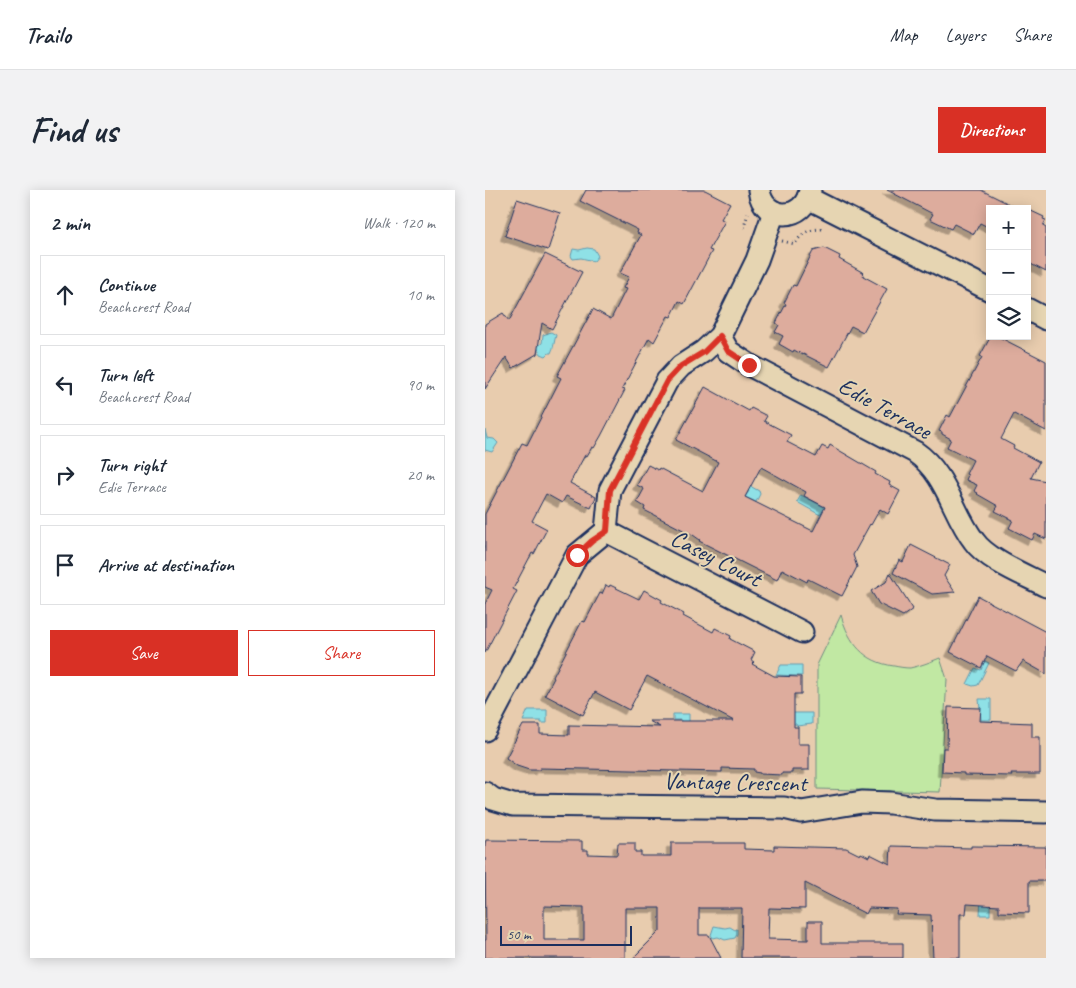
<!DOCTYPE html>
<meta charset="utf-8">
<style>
:root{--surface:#fff;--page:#f2f2f3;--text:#1f2937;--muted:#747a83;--line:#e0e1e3;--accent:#d93025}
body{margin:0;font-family:Caveat,sans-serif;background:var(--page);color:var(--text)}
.controls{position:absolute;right:15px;top:15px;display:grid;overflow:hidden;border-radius:0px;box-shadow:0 2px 12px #0003}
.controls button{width:45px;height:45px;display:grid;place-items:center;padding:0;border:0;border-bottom:1px solid var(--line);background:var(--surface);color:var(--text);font:25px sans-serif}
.scale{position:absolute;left:15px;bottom:12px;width:132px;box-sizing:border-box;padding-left:5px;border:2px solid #1b2f5e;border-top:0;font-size:14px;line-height:18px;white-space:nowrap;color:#1b2f5e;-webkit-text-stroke:4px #e6d5b2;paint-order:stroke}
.stop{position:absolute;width:15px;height:15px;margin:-11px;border:4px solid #d93025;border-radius:50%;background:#fff}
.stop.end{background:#d93025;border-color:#fff;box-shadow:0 1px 5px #0008}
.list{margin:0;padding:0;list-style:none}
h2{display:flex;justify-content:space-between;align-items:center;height:65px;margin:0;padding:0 20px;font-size:21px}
h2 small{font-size:16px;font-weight:400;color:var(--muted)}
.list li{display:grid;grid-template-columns:32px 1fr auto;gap:15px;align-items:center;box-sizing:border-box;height:80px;margin:0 10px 10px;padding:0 10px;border:1px solid var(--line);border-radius:0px}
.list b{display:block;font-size:19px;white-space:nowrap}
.list p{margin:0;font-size:16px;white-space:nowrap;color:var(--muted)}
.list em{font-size:16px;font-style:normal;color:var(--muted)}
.actions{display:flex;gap:10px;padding:15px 20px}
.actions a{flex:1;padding:11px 0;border:1px solid var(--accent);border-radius:0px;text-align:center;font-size:18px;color:var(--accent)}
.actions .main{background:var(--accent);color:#fff}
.icon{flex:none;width:28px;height:28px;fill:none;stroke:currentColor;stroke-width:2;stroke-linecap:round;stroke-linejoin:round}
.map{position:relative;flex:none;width:561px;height:768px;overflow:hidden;border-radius:0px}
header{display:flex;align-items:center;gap:30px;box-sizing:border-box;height:70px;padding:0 25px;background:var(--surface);border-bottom:1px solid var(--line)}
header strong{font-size:24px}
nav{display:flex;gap:28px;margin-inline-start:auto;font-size:18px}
.intro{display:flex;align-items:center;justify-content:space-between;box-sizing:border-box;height:120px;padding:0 30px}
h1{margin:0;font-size:35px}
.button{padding:12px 22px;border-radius:0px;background:var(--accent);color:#fff;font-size:18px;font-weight:700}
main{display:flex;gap:30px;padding:0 30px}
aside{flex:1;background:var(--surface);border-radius:0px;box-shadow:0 2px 12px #0003}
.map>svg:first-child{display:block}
.green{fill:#c1e8a3;stroke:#6e8c80}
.water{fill:#8fe1e6;stroke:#619ab0}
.building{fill:#ddac9d;stroke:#1b2f5e;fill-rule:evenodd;filter:url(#shadow)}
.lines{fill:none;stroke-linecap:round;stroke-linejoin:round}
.street-casing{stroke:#1b2f5e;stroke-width:25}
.path{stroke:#1b2f5e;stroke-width:3;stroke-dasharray:1 4;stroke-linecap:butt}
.street{stroke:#e6d5b2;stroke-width:21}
.route{stroke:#d93025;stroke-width:6}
.labels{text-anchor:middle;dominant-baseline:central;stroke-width:4;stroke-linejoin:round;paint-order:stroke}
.street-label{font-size:24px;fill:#1b2f5e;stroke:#e6d5b2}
</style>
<header>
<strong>Trailo</strong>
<nav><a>Map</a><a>Layers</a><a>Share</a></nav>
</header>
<div class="intro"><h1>Find us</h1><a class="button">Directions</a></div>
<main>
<aside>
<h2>2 min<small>Walk · 120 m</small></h2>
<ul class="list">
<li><svg class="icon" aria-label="ahead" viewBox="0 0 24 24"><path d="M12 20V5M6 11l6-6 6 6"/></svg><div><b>Continue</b><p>Beachcrest Road</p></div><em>10 m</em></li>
<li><svg class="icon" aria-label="left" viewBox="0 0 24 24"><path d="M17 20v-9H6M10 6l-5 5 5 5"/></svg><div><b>Turn left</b><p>Beachcrest Road</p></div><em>90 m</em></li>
<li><svg class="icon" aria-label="right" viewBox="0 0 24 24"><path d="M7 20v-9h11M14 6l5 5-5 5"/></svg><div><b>Turn right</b><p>Edie Terrace</p></div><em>20 m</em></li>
<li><svg class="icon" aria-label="arrive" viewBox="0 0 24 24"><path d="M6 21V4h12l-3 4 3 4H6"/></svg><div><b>Arrive at destination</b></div></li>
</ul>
<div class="actions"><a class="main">Save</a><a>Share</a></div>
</aside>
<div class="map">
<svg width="561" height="768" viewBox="0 0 561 768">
<defs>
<filter id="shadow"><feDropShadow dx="-4.5" dy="4.5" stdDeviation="0" flood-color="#0004"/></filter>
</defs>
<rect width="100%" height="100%" fill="#e8ccae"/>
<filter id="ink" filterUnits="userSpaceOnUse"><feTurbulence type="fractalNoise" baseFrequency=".02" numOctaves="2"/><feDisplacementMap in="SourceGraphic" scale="10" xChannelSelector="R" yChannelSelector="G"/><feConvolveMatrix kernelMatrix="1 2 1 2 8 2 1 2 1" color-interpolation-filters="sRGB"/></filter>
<g filter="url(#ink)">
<path class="green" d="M356,425C364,453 379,472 409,476C414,477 420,478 425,478C435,476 445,472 455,468L462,489L455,602L332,599V475Z"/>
<g class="water">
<polygon points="102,58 109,59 113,66 109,71 96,68 88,69 86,66 88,59 94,60"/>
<path d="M66,142L71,145C69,152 69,157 66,163H64L61,166L56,164L52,157L57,153L58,145Z"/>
<polygon points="0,240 2,248 9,249 13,253 7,262 0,260"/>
<polygon points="254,290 274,301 275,304 271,312 260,307 264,301 251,294"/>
<polygon points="316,305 341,318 337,326 312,312"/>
<polygon points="500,471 504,473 493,495 488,496 482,494 490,478 496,480"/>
<polygon points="296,475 317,475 317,486 291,485"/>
<polygon points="494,509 506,509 506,530 496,530"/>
<polygon points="43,520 62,520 62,533 56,533 56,531 38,531"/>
<polygon points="305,523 327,523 327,534 312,536 311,534 305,534"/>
<polygon points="188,524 204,524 204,540 196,540 196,530 188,530"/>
<polygon points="505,700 505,725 495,725 496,705"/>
<polygon points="229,736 240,738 245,737 250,740 252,739 252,744 250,748 240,750 233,747 228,748 226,745"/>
</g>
<g class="building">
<polygon points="101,0 220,0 245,13 236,29 240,31 224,60 227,61 199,114 194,111 186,127 183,126 169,152 164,148 137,199 140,200 116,246 109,258 107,257 102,266 100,265 85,293 111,307 106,318 81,306 77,313 61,304 47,331 62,339 49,364 47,363 28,399 32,401 0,463 0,414 7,400 0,397 0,324 37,253 42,255 76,188 72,186 108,119 126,129 141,99 138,98 144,87 135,83 156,45 152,43 153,40 95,11"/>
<polygon points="402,0 496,0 534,19 505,19 505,38 495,33 489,44 469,34 466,39 445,29 448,24"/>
<polygon points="32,9 75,23 63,60 20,46"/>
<polygon points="542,19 559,27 558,29 561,30 558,36 561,38 561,82 542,72"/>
<polygon points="339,58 355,66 354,69 377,82 379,84 378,86 402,99 378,142 366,136 344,177 318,164 318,165 309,160 308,162 294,154 298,146 290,142 294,135 291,133 301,114 299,113 308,95 311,96 328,61"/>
<polygon points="60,64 97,82 67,139 57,133 52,164 28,178 21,167 0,199 0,134 18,123 24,131"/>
<polygon points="506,146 512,146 561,171 561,241 529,224 516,249 529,256 528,258 554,272 546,288 561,291 561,349 550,344 547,350 524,338 528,330 510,321 513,316 492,304 493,303 489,301 492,295 481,290 483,285 481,284 488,270 462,257 466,249 457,244 457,242 454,241 462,225 465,227 497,167 495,166"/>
<path d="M220,197L264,221L266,218L282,226L279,231L306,245L302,252L331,267L337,256L343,259L345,255L391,282L390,284L405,292L404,295L415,301L403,324L395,319L386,335L385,334L368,365L372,377L357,406L323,389L322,392L297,379L292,390L214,351L215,350L208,345L159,320L160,317L152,312L159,299L152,295L163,275L173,280L174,278L218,301L233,272L191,250ZM276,277L321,302L319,306L340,317L328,341L260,307Z"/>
<polygon points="426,355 465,375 459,386 470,402 447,404 408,383 414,370 418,372"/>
<polygon points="405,383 428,419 418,426 394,414 386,401 401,392"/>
<polygon points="121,395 124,397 125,395 154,409 159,400 177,410 176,412 199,424 198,426 228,442 230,438 246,446 245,449 270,462 266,470 269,472 267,474 289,486 316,487 316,504 309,504 309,537 313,537 313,554 324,554 324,580 307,580 307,583 297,583 297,585 275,584 275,583 269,582 269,579 237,578 237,582 55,578 55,580 44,580 32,576 21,568 38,535 55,535 55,544 84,545 84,535 175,537 164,531 249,531 162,486 144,520 110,502 98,525 60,505 69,488 68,487 97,431 100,432 115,403 117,404"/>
<polygon points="493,406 561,442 561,484 538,471 531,481 502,466 496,478 465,462"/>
<polygon points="463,517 496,518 495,531 547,533 547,547 555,547 555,584 526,584 527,586 479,585 479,583 457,582 458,558 462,558"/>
<path d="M1,650L97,651V660H103V664L132,665L133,653H150V662H156V666H186V653H259V659L289,660V656L361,658L375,665L376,663L384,667L385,664L405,674L406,656L486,658V656L561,657V691H544V723L514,722V716L482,714L481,724H475V768H448L446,725L411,724L412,719L384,718L381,724L320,693V719L284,718L283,749L323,750V731H337V753H418V768H256L257,718H214V745H224L236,768H148L175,741V718H140V768H0V750H1L0,654ZM59,716L99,717V750H59Z"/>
</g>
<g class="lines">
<defs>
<g id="street">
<path d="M274,0C278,32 320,32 325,0"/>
<polyline points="323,8 505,100"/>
<polyline points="542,119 561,129"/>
<path d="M235,146L243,161L264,175L430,262C462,284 467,322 489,351C502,370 540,385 561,396"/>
<polyline points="121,341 317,442"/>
<polyline points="0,540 92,365 121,341 125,300 182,191 196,176 219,161 235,146 272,70 289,22"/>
<polyline points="0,603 8,609 28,615 299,618 316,622 377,612 405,613 450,620 561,622"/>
</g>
</defs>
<use href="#street" class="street-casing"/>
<g class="path">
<polyline points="263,23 259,37 263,39"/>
<path d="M297,51L310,54C317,42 325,39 339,39"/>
</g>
<use href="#street" class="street"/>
</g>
</g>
<g class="lines" filter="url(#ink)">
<polyline class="route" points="92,365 107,351 122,341 125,300 182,191 196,176 219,162 235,146 243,161 264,175"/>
</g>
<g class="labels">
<g class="street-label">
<text transform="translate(400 218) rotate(29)">Edie Terrace</text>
<text transform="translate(231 368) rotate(27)">Casey Court</text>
<text transform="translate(250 592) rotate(1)">Vantage Crescent</text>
</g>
</g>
</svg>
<div class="controls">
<button>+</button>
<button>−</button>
<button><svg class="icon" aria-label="layers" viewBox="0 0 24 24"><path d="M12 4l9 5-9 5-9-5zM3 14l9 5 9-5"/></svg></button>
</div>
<div class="scale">50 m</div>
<div class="stop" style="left:92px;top:365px"></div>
<div class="stop end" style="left:264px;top:175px"></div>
</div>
</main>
